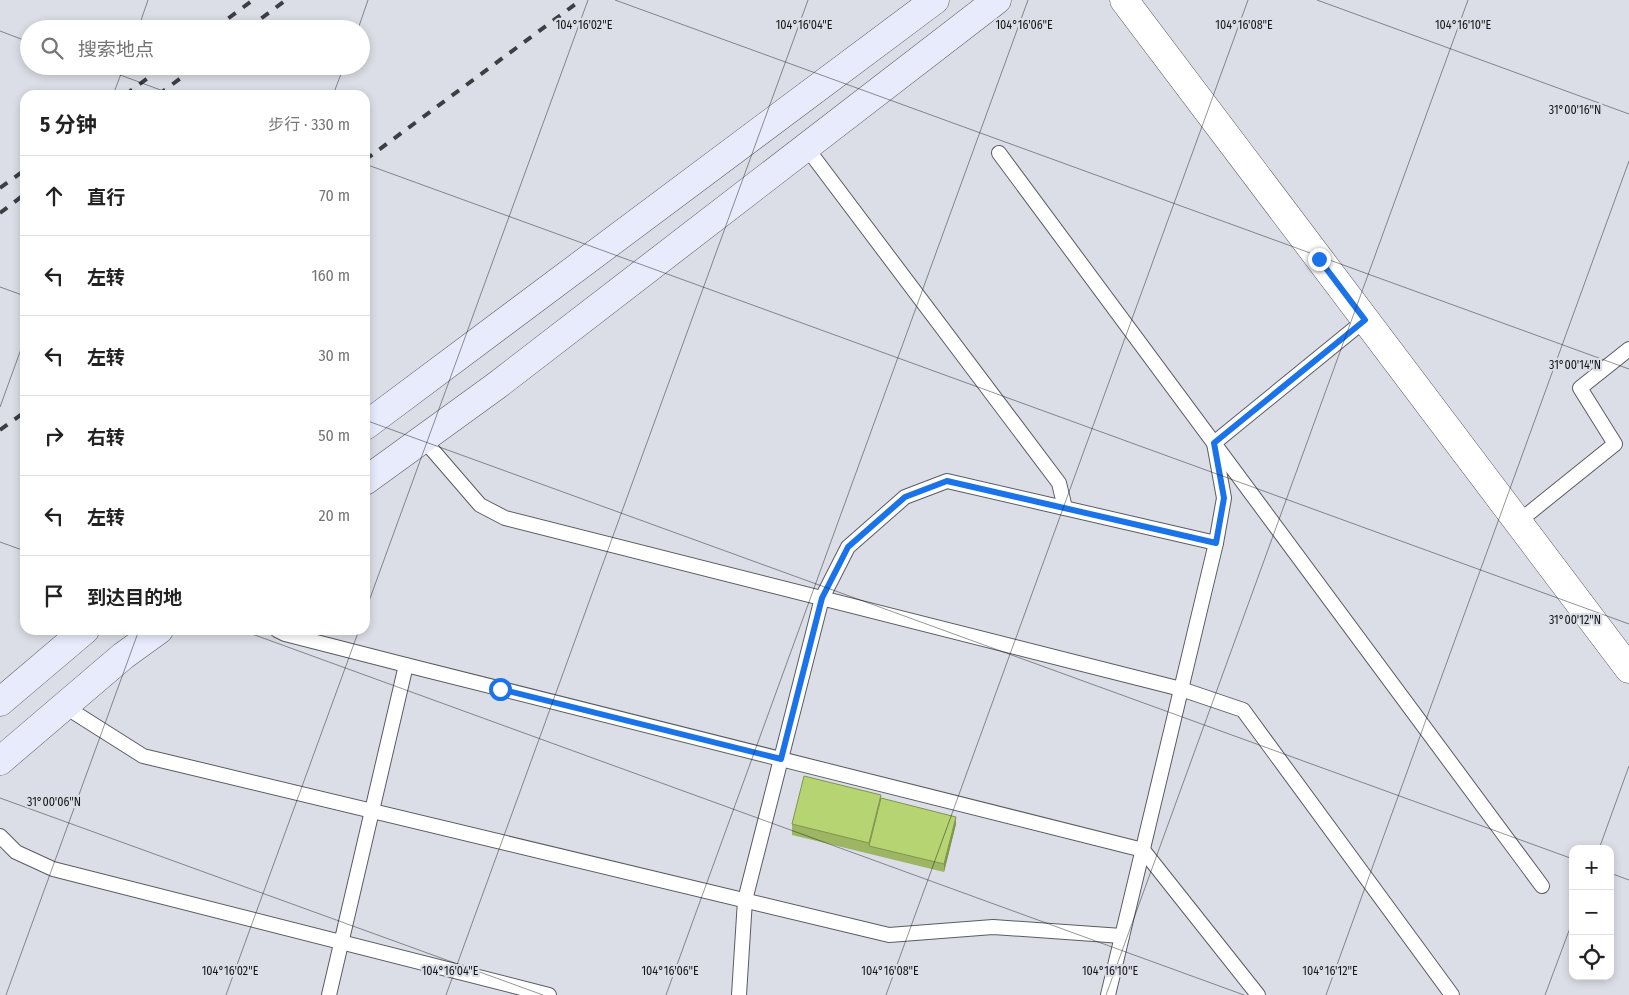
<!DOCTYPE html>
<html lang="zh">
<meta charset="utf-8">
<style>
:root{--surface:#fff;--page:#f2f2f2;--text:#222;--muted:#767676;--line:#e0e0e0}
body{margin:0;font-family:"Fira Sans Condensed","Noto Sans SC",sans-serif;background:var(--page);color:var(--text)}
.controls{position:absolute;right:15px;bottom:15px;display:grid;overflow:hidden;border-radius:10px;box-shadow:0 2px 8px #0003}
.controls button{width:45px;height:45px;display:grid;place-items:center;padding:0;border:0;border-bottom:1px solid var(--line);background:var(--surface);color:var(--text);font:25px sans-serif}
.stop{position:absolute;width:15px;height:15px;margin:-11px;border:4px solid #1a73e8;border-radius:50%;background:#fff}
.stop.end{background:#1a73e8;border-color:#fff;box-shadow:0 1px 5px #0008}
.list{margin:0;padding:0;list-style:none}
h2{display:flex;justify-content:space-between;align-items:center;height:65px;margin:0;padding:0 20px;font-size:21px}
h2 small{font-size:16px;font-weight:400;color:var(--muted)}
.list li{display:grid;grid-template-columns:32px 1fr auto;gap:15px;align-items:center;box-sizing:border-box;height:80px;padding:0 20px;border-top:1px solid var(--line)}
.list b{display:block;font-size:19px;white-space:nowrap}
.list em{font-size:16px;font-style:normal;color:var(--muted)}
.icon{flex:none;width:28px;height:28px;fill:none;stroke:currentColor;stroke-width:2;stroke-linecap:round;stroke-linejoin:round}
.map{position:relative;flex:none;width:1629px;height:995px;overflow:hidden}
.search{position:absolute;background:var(--surface);box-shadow:0 2px 8px #0003;left:20px;top:20px;width:350px;height:55px;display:flex;align-items:center;gap:12px;box-sizing:border-box;padding:0 18px;border-radius:28px;color:var(--muted);font-size:19px}
.panel{position:absolute;background:var(--surface);box-shadow:0 2px 8px #0003;left:20px;top:90px;width:350px;height:545px;border-radius:15px}
.map>svg:first-child{display:block}
.lines{fill:none;stroke-linecap:round;stroke-linejoin:round}
.lane-casing{stroke:#5a5c63;stroke-width:16}
.street-casing{stroke:#5a5c63;stroke-width:29}
.secondary-casing{stroke:#5a5c63;stroke-width:29}
.lane{stroke:#fff;stroke-width:14}
.street{stroke:#fff;stroke-width:28}
.secondary{stroke:#e8ebfb;stroke-width:28}
.rail{stroke:#3d3e43;stroke-width:4;stroke-dasharray:9 9;stroke-linecap:butt}
.wall{fill:#9db663}
.shaded-wall{fill:#809450}
.building{fill:#b7d473;stroke:#809450}
.route{stroke:#1a73e8;stroke-width:6}
.ticks{fill:none;stroke:#151619;stroke-width:1;stroke-opacity:0.45}
.ticks-label{font-size:12px;text-anchor:middle;fill:#151619;stroke:#dcdee7;stroke-width:4.5;stroke-linejoin:round;paint-order:stroke}
</style>
<div class="map">
<svg width="1629" height="995" viewBox="0 0 1629 995">
<rect width="100%" height="100%" fill="#dcdee7"/>
<g class="lines">
<defs>
<g id="lane">
<polyline points="806,147 1059,483 1065,508"/>
<polyline points="999,153 1542,886"/>
<polyline points="423,439 480,505 505,518 1181,689 1243,710 1452,995"/>
<polyline points="1518,522 1615,444 1580,388 1629,349"/>
<polyline points="277,630 285,634 406,665 1143,850 1258,995"/>
<polyline points="64,706 143,756 889,935 993,927 1122,936"/>
<polyline points="0,836 16,852 53,869 549,995"/>
<polyline points="329,995 406,665"/>
<polyline points="739,995 745,900 822,598 848,547 905,497 947,481 1216,543"/>
<polyline points="1108,995 1216,543 1224,498 1214,443 1365,320"/>
</g>
<polyline id="street" points="1124,0 1629,669"/>
<g id="secondary">
<polyline points="365,426 935,0"/>
<polyline points="365,481 496,386 997,0"/>
<polyline points="0,702 85,630"/>
<polyline points="0,761 123,656 159,630"/>
</g>
</defs>
<use href="#lane" class="lane-casing"/>
<use href="#street" class="street-casing"/>
<use href="#secondary" class="secondary-casing"/>
<use href="#lane" class="lane"/>
<use href="#street" class="street"/>
<use href="#secondary" class="secondary"/>
<g class="rail">
<polyline points="214,29 253,0"/>
<polyline points="247,29 286,0"/>
<polyline points="125,95 164,66"/>
<polyline points="158,95 197,66"/>
<polyline points="365,160 581,0"/>
<polyline points="0,188 25,170"/>
<polyline points="0,213 25,194"/>
<polyline points="0,430 25,412"/>
</g>
</g>
<polygon class="wall" points="881,798 956,824 944,872 792,835 792,824"/>
<polygon class="shaded-wall" points="956,817 956,824 944,872 944,864"/>
<g class="building">
<polygon points="804,776 881,795 869,843 792,824"/>
<polygon points="881,798 956,817 944,864 869,846"/>
</g>
<g class="lines">
<polyline class="route" points="500,689 781,759 822,598 848,547 905,497 947,481 1216,543 1224,498 1214,443 1365,320 1319,259"/>
</g>
<path class="ticks" d="M615,0L1629,369M1317,0L1629,114M138,29L148,0M358,29L368,0M0,31L29,42M96,66L174,95M113,95L124,66M333,95L344,66M365,164L1629,624M0,287L25,296M0,407L25,338M365,420L1573,859M0,542L25,551M365,612L588,0M241,630L1244,995M0,798L543,995M1599,849L1629,766M1610,873L1629,880M6,995L139,630M226,995L359,630M446,995L808,0M666,995L1028,0M886,995L1248,0M1106,995L1468,0M1326,995L1629,161M1545,995L1573,920"/>
<g class="ticks-label">
<text x="584" y="29">104°16'02"E</text>
<text x="804" y="29">104°16'04"E</text>
<text x="1024" y="29">104°16'06"E</text>
<text x="1244" y="29">104°16'08"E</text>
<text x="1463" y="29">104°16'10"E</text>
<text x="1575" y="114">31°00'16"N</text>
<text x="1575" y="369">31°00'14"N</text>
<text x="1575" y="624">31°00'12"N</text>
<text x="54" y="806">31°00'06"N</text>
<text x="230" y="975">104°16'02"E</text>
<text x="450" y="975">104°16'04"E</text>
<text x="670" y="975">104°16'06"E</text>
<text x="890" y="975">104°16'08"E</text>
<text x="1110" y="975">104°16'10"E</text>
<text x="1330" y="975">104°16'12"E</text>
</g>
</svg>
<div class="controls">
<button>+</button>
<button>−</button>
<button><svg class="icon" aria-label="locate" viewBox="0 0 24 24"><circle cx="12" cy="12" r="6"/><path d="M12 2v4M12 18v4M2 12h4M18 12h4"/></svg></button>
</div>
<div class="stop" style="left:500px;top:689px"></div>
<div class="stop end" style="left:1319px;top:259px"></div>
<div class="search"><svg class="icon" aria-label="search" viewBox="0 0 24 24"><circle cx="10" cy="10" r="6"/><path d="M15 15l6 6"/></svg>搜索地点</div>
<section class="panel">
<h2>5 分钟<small>步行 · 330 m</small></h2>
<ul class="list">
<li><svg class="icon" aria-label="ahead" viewBox="0 0 24 24"><path d="M12 20V5M6 11l6-6 6 6"/></svg><div><b>直行</b></div><em>70 m</em></li>
<li><svg class="icon" aria-label="left" viewBox="0 0 24 24"><path d="M17 20v-9H6M10 6l-5 5 5 5"/></svg><div><b>左转</b></div><em>160 m</em></li>
<li><svg class="icon" aria-label="left" viewBox="0 0 24 24"><path d="M17 20v-9H6M10 6l-5 5 5 5"/></svg><div><b>左转</b></div><em>30 m</em></li>
<li><svg class="icon" aria-label="right" viewBox="0 0 24 24"><path d="M7 20v-9h11M14 6l5 5-5 5"/></svg><div><b>右转</b></div><em>50 m</em></li>
<li><svg class="icon" aria-label="left" viewBox="0 0 24 24"><path d="M17 20v-9H6M10 6l-5 5 5 5"/></svg><div><b>左转</b></div><em>20 m</em></li>
<li><svg class="icon" aria-label="arrive" viewBox="0 0 24 24"><path d="M6 21V4h12l-3 4 3 4H6"/></svg><div><b>到达目的地</b></div></li>
</ul>
</section>
</div>
